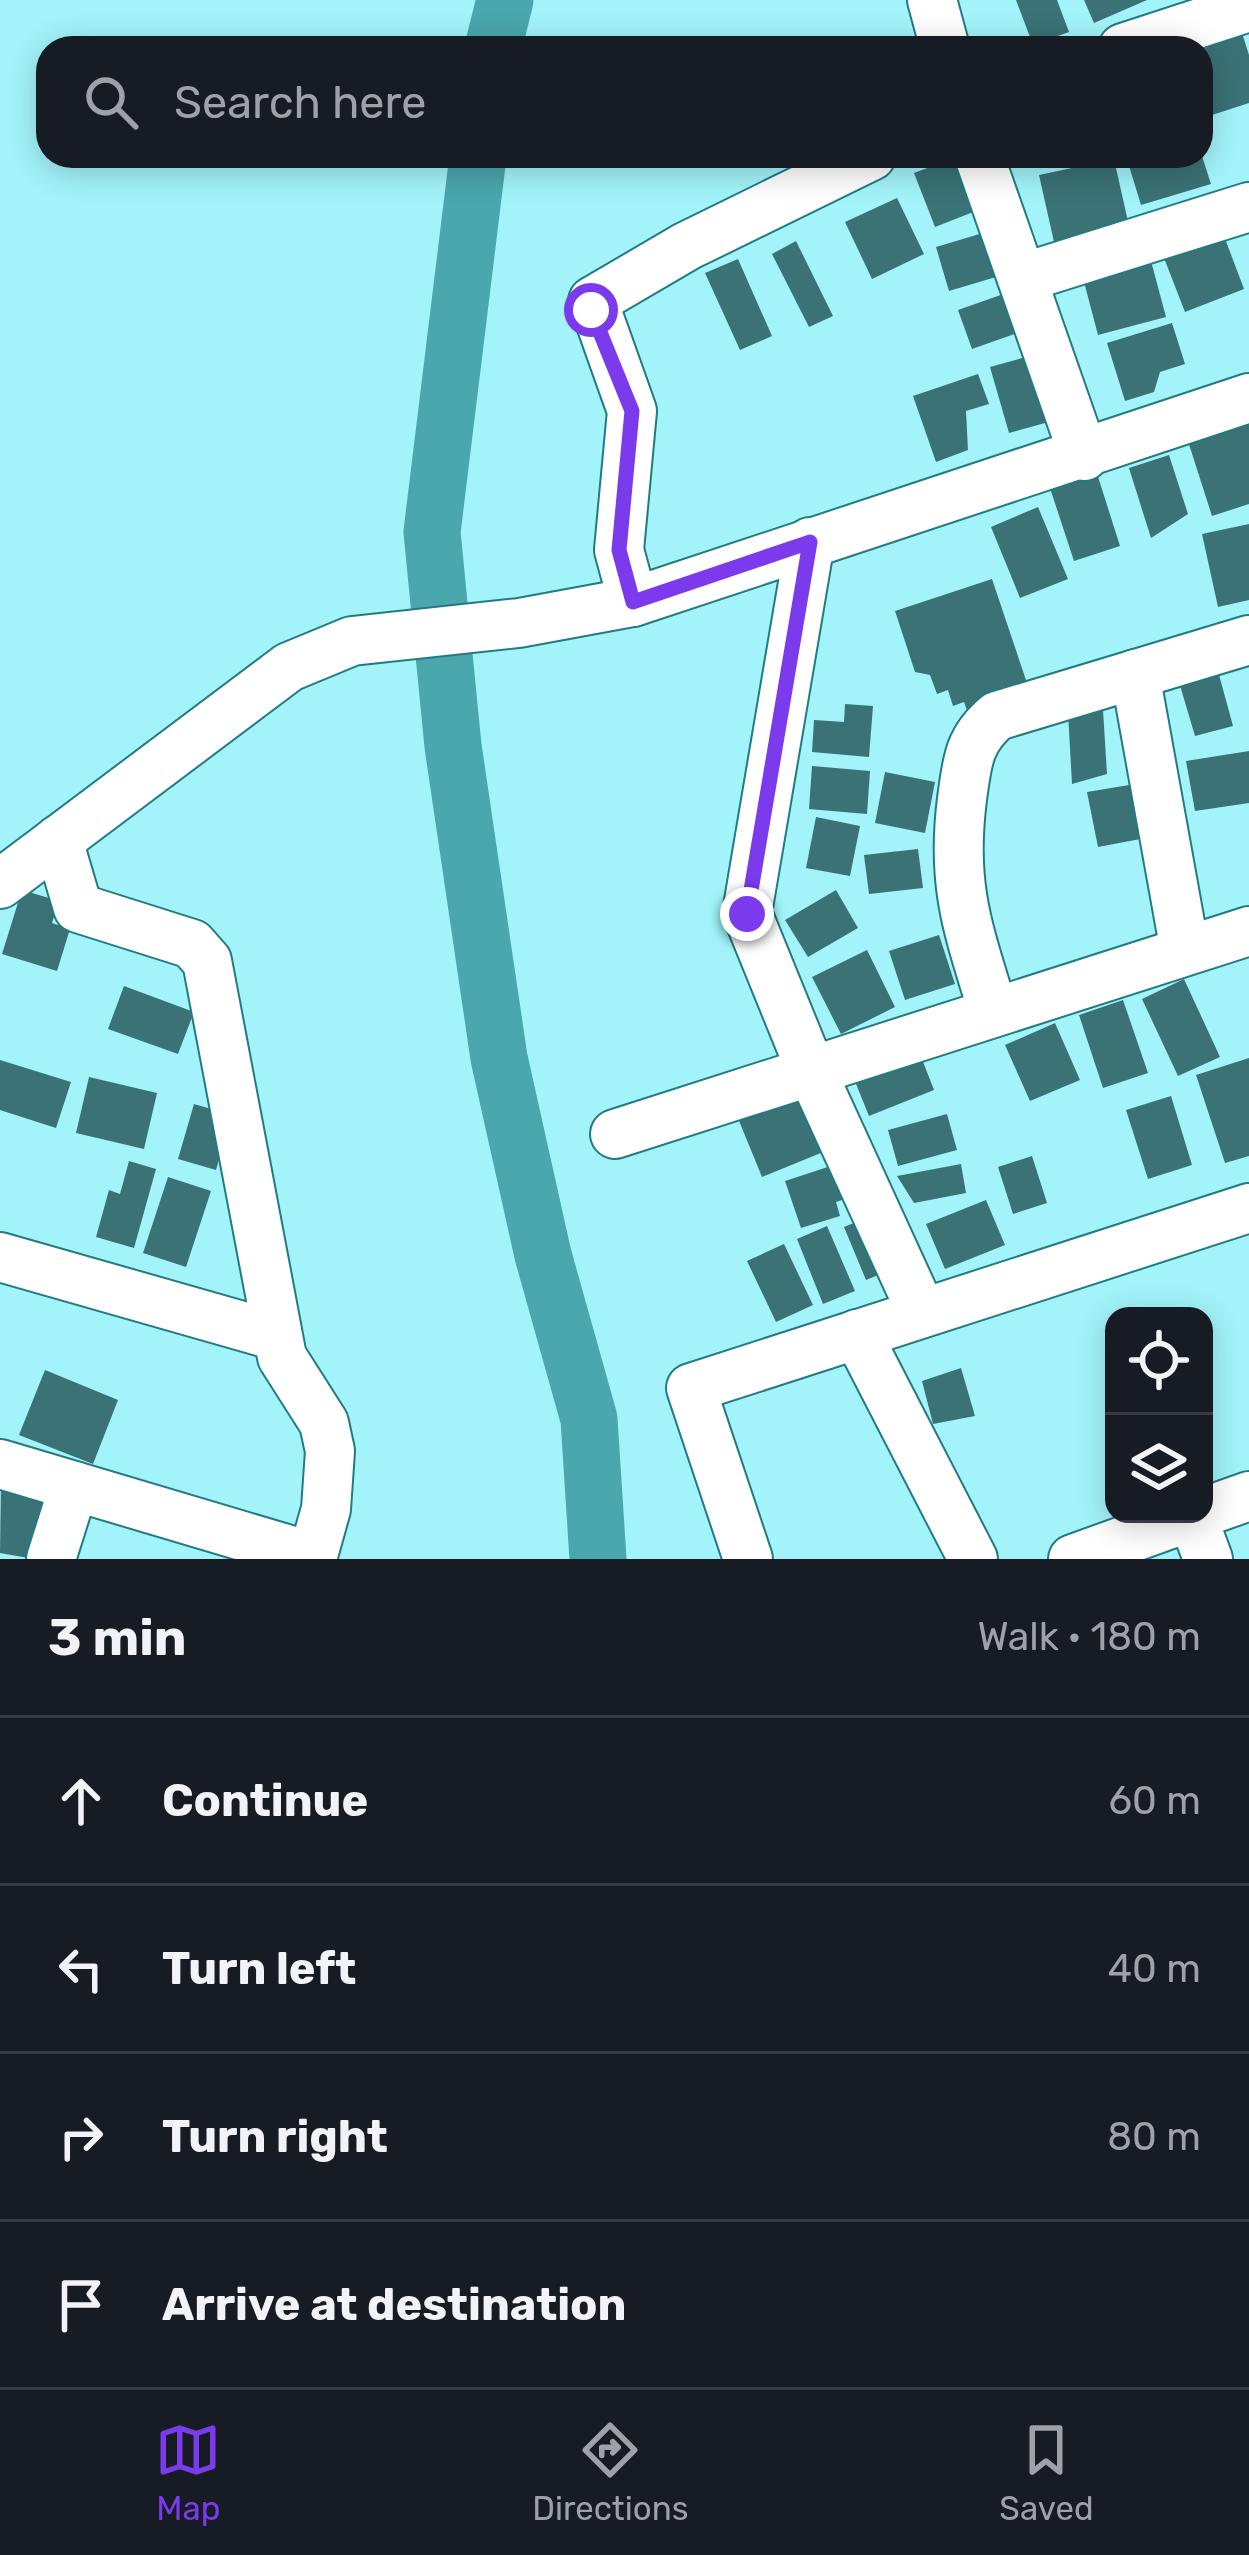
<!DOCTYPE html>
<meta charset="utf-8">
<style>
:root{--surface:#171b24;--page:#20242c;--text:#f1f3f6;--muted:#9ea1a6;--line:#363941;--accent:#7c3aed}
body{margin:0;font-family:Rubik,sans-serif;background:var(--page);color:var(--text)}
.controls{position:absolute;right:36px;bottom:36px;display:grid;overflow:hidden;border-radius:24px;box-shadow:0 6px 30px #0003}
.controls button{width:108px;height:108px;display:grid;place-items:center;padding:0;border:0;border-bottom:3px solid var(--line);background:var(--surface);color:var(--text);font:60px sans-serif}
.stop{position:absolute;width:36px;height:36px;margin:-27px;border:9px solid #7c3aed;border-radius:50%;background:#fff}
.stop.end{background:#7c3aed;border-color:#fff;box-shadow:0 3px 12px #0008}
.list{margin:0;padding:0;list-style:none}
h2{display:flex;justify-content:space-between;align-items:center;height:156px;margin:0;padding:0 48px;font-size:51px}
h2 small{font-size:39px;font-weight:400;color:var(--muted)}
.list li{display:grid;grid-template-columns:78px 1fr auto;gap:36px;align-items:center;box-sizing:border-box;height:168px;padding:0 48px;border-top:3px solid var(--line)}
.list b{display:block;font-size:45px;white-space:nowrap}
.list em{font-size:39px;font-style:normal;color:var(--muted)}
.icon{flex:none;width:66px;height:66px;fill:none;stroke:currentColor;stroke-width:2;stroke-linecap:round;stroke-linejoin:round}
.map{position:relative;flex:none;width:1249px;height:1559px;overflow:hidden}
.search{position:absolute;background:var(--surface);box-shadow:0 6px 30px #0003;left:36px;right:36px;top:36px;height:132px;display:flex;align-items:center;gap:30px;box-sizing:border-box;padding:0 42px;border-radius:36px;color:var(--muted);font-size:45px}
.sheet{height:828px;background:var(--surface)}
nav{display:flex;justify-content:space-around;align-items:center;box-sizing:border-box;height:168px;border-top:3px solid var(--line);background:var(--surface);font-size:33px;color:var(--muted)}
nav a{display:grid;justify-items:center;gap:6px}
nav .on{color:var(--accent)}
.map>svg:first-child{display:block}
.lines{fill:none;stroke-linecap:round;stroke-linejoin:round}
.river{stroke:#49a7ad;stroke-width:57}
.building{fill:#3a7275}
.minor-casing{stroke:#237b81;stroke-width:52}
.minor{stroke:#fff;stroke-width:48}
.route{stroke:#7c3aed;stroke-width:15}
</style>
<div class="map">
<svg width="1249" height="1559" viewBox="0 0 1249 1559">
<rect width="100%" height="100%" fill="#a2f4fa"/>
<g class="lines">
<g class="river">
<polyline points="493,48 505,0"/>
<polyline points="478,156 432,532 453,746 499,1058 543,1255 589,1419 598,1559"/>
</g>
</g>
<g class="building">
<polygon points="1016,0 1057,0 1069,32 1033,45"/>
<polygon points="1084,0 1147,0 1094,23"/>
<polygon points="1242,33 1249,55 1249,103 1212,115 1201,81 1201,45"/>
<polygon points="959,156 986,207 935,227 914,173"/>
<polygon points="1126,156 1202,156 1211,184 1141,205"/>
<polygon points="1114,159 1129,226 1054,242 1039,175"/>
<polygon points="897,198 924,254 872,279 845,222"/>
<polygon points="993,230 1006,274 949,291 936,247"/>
<polygon points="1224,236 1244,289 1185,312 1164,258"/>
<polygon points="796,241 833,316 809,327 772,254"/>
<polygon points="738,259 772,336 740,350 705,273"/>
<polygon points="1151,261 1166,317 1098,335 1083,278"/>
<polygon points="1012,291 1026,330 972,349 958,310"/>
<polygon points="1172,323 1185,364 1160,372 1154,392 1125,401 1107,343"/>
<polygon points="1037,354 1056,420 1009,433 990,367"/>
<polygon points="978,374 989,404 966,411 968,450 936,462 913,396"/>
<polygon points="1249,419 1249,504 1212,516 1187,438"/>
<polygon points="1169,455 1188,514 1151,538 1129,468"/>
<polygon points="1094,464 1120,546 1074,561 1047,479"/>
<polygon points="1038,507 1068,579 1020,598 991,527"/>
<polygon points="1249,524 1249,600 1218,607 1202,534"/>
<polygon points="992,579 1031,695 969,716 964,702 953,706 948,690 937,694 930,675 915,672 895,611"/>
<polygon points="1218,671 1233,726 1195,736 1179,682"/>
<polygon points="845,704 873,706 869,757 812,752 814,720 844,722"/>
<polygon points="1103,710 1107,774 1072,784 1068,712"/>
<polygon points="1249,751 1249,803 1195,811 1186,761"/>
<polygon points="812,766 870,771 867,814 809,809"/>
<polygon points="885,772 935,782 925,833 875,823"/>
<polygon points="1141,783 1151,837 1098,847 1087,792"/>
<polygon points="816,817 860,826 850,876 806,868"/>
<polygon points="918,849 923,888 869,894 864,855"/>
<polygon points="22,890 59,901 52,923 70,929 57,971 2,954"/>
<polygon points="836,890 858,928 808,957 785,920"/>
<polygon points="939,935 955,984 905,1000 889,951"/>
<polygon points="867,950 895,1007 841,1034 812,977"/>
<polygon points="1184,979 1220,1057 1178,1076 1142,999"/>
<polygon points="124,986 194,1012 178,1054 108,1029"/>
<polygon points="1123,1000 1148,1073 1103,1088 1079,1015"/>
<polygon points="1055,1023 1080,1080 1030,1101 1005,1045"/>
<polygon points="918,1049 934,1090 869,1116 852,1074"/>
<polygon points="1249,1058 1249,1156 1225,1163 1196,1075"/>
<polygon points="0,1060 71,1082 56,1128 0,1110"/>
<polygon points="89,1077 157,1093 144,1149 76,1133"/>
<polygon points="806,1082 833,1148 762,1177 735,1111"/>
<polygon points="1171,1096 1192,1165 1148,1179 1126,1110"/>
<polygon points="194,1104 232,1115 216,1170 178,1159"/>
<polygon points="947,1114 957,1150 898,1166 888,1130"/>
<polygon points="1032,1156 1047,1203 1013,1214 998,1167"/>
<polygon points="129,1161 156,1169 134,1248 96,1237 109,1190 120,1194"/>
<polygon points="846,1161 857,1195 836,1202 840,1216 801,1228 785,1181"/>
<polygon points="961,1164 966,1193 914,1203 897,1176"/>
<polygon points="168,1177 211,1191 186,1267 143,1253"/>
<polygon points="986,1200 1005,1245 945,1269 926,1224"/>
<polygon points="871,1216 893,1269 866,1280 844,1227"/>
<polygon points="827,1226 855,1291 823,1304 797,1239"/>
<polygon points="784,1244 813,1305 776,1322 747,1261"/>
<polygon points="961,1368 975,1416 933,1424 922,1381"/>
<polygon points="45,1370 118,1400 93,1464 19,1435"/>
<polygon points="1,1484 51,1498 34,1559 0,1553"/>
</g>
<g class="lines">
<defs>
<g id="minor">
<polyline points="932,0 945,48"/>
<polyline points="1123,48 1249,7"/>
<polyline points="979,156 1084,456"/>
<polyline points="1022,278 1249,207"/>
<polyline points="810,542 747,913 810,1068 922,1313"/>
<polyline points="633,602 619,550 632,411 593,301 687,246 871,156"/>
<polyline points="1135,674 1185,951"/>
<polyline points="58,840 78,908 192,944 207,961 282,1357 324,1423 330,1451 326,1509 312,1559"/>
<polyline points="0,884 289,667 352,641 519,623 633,602 1249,398"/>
<path d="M993,1011C968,929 951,886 962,799C967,763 968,740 997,716L1249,640"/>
<polyline points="615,1134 1249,931"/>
<polyline points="0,1257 277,1336"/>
<polyline points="857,1334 973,1559"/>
<polyline points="0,1464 313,1557"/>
<polyline points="1204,1512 1249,1496"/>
<polyline points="1192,1516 1208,1559"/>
<polyline points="51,1559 74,1486"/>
<polyline points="748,1559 691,1388 1249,1208"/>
<polyline points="1073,1559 1198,1514"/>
</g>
</defs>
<use href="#minor" class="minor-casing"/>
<use href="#minor" class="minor"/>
</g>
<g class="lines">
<polyline class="route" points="591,310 632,411 619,550 633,602 810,542 747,914"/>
</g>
</svg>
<div class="controls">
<button><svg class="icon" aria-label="locate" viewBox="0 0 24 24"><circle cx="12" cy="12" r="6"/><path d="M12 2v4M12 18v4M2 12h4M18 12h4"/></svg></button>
<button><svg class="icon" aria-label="layers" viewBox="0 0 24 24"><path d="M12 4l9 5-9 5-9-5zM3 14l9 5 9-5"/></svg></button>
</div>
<div class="stop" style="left:591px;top:310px"></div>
<div class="stop end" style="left:747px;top:914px"></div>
<div class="search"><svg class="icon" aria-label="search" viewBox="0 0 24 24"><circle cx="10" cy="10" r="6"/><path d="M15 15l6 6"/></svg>Search here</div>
</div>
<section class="sheet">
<h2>3 min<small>Walk · 180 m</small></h2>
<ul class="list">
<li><svg class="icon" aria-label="ahead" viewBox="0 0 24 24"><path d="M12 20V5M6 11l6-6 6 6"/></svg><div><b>Continue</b></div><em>60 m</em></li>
<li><svg class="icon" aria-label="left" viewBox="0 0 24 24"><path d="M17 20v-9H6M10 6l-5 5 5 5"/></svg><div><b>Turn left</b></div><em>40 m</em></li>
<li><svg class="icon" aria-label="right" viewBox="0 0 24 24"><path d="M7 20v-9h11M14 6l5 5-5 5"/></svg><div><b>Turn right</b></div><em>80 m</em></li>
<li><svg class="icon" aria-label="arrive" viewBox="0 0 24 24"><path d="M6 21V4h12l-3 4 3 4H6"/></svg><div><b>Arrive at destination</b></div></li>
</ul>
</section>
<nav>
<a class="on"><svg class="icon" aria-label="map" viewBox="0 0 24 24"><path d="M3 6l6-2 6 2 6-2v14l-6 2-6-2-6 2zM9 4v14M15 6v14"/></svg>Map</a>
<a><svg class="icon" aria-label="directions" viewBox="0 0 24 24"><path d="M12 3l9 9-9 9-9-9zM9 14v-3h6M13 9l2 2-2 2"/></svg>Directions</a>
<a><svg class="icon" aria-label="saved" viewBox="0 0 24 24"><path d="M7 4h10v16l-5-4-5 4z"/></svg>Saved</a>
</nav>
